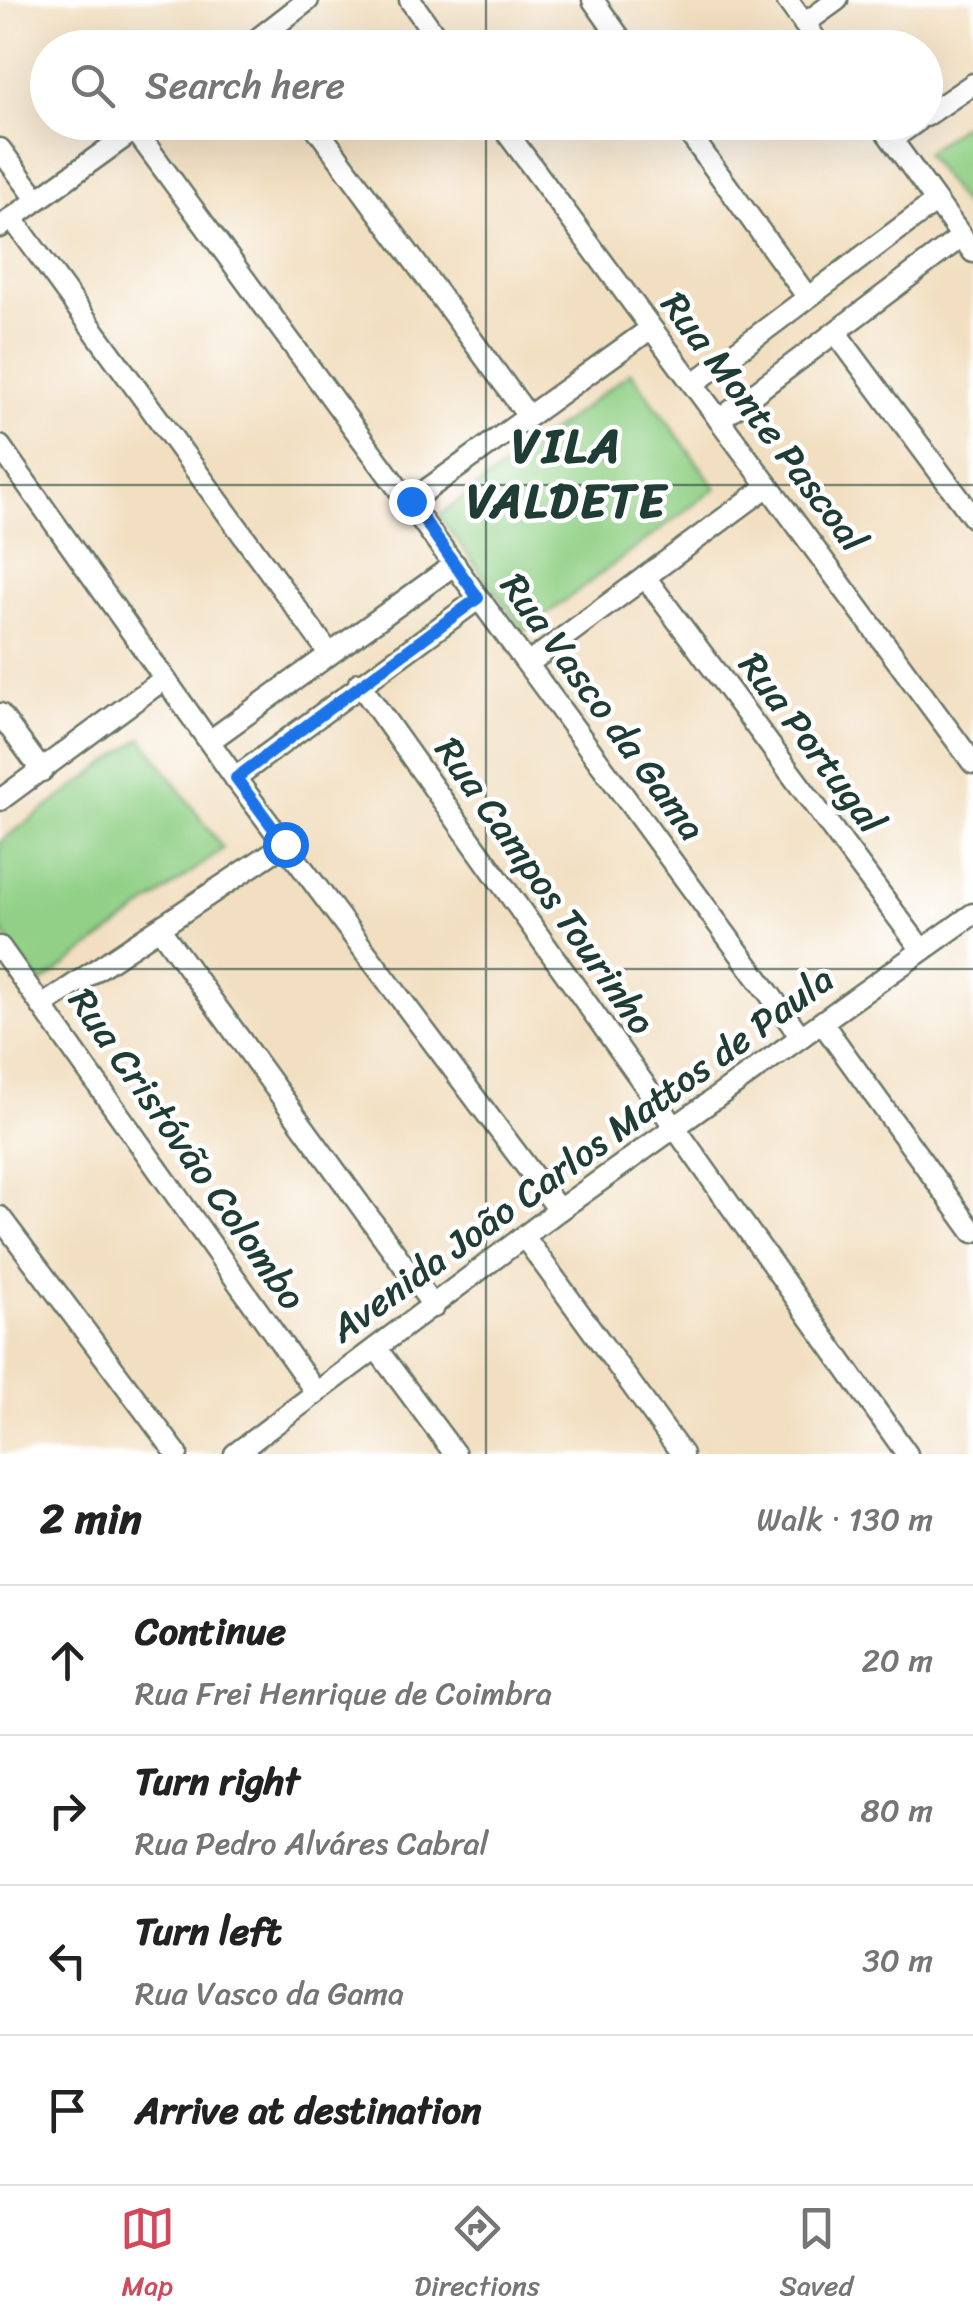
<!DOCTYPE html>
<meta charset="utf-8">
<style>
:root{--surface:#fff;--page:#f6f6f6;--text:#222;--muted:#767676;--line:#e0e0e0;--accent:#d1495b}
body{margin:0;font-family:Sriracha,sans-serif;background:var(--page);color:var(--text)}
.stop{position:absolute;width:30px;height:30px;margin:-22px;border:8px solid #1a73e8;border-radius:50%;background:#fff}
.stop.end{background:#1a73e8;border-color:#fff;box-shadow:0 2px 10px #0008}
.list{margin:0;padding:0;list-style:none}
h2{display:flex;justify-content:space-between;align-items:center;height:130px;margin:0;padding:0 40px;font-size:42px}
h2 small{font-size:32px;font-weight:400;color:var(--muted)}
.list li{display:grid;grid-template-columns:65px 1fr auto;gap:30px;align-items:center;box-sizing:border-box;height:150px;padding:0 40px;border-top:2px solid var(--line)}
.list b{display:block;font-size:38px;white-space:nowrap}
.list p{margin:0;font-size:32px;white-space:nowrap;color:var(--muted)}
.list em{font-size:32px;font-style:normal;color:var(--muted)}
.icon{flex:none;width:55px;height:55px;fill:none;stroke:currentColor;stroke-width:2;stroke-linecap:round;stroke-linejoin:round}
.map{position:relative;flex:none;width:973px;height:1454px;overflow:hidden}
.search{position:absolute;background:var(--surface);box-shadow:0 10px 40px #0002;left:30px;right:30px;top:30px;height:110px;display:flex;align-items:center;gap:25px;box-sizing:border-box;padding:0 35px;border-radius:55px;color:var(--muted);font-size:38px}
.sheet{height:730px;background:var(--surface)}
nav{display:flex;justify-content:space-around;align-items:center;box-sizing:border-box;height:140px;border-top:2px solid var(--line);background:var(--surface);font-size:28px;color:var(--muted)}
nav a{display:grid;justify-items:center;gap:5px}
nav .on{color:var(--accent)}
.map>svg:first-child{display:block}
.green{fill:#91d086;stroke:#58865d;stroke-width:2.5}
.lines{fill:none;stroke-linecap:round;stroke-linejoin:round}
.minor-casing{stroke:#697665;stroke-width:25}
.minor{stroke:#fff;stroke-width:20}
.route{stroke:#1a73e8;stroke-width:12}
.grid{fill:none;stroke:#1f3d34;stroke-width:2.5;stroke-opacity:0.55}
.labels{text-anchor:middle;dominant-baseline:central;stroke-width:9;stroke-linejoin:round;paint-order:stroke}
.street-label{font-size:38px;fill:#1f3d34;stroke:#fff}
.district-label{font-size:48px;font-weight:bold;letter-spacing:2.5px;fill:#1f3d34;stroke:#fff}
</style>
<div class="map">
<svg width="973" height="1454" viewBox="0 0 973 1454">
<rect width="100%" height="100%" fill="#fff"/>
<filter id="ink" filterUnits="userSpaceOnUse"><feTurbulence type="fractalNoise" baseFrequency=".01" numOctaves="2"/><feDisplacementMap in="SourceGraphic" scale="20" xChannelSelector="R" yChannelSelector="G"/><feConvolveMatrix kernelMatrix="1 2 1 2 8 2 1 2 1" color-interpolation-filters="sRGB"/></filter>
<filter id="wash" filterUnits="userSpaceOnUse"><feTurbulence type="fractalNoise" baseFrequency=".0048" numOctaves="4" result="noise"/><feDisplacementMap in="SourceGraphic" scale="40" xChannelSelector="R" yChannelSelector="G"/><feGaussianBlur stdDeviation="2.25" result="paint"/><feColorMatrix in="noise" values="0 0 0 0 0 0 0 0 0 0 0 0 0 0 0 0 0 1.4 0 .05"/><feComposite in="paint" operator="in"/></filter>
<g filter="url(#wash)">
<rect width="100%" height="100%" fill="#f2dfc1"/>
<g class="green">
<polygon points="973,117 973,218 925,153"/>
<polygon points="631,372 716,488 524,631 439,516"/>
<polygon points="142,738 223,849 40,984 0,928 0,842"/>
</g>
</g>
<g filter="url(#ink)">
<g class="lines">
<defs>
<g id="minor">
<polyline points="410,0 444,48"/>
<polyline points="593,0 627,48"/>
<polyline points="787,0 822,48"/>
<polyline points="804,24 837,0"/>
<polyline points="246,48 308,0"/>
<polyline points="926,116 973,84"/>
<polyline points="312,122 528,416"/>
<polyline points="499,122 973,763"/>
<polyline points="681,122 806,295"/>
<polyline points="879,122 973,252"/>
<polyline points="135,130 801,1037"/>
<polyline points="892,139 916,122"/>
<polyline points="0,149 37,199"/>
<polyline points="12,218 329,653"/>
<polyline points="0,227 144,123"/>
<polyline points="836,333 973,517"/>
<polyline points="693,384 935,202"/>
<polyline points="719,420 961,237"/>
<polyline points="0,446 235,778 559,1210"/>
<polyline points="411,501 650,329"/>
<polyline points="645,577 922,950"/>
<polyline points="529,663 768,486"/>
<polyline points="359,683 907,1454"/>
<polyline points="0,714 42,771"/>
<polyline points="211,740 455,564"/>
<polyline points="235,778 478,599"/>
<polyline points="0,800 164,679"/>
<polyline points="160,929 434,1307"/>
<polyline points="0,947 315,1391"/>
<polyline points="42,1006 285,844"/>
<polyline points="823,1024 973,1232"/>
<polyline points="0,1217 177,1454"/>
<polyline points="525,1238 682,1454"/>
<polyline points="376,1348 455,1454"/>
<polyline points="235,1454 559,1210 973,914"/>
</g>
</defs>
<use href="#minor" class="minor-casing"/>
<use href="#minor" class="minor"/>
</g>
</g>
<g class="lines" filter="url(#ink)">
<polyline class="route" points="285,844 236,778 478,598 411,501"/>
</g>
<path class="grid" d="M486,0V48M486,122V1454M0,485H973M0,969H973"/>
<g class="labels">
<g class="street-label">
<text transform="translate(764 422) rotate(53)">Rua Monte Pascoal</text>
<text transform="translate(603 707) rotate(54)">Rua Vasco da Gama</text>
<text transform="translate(812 743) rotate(53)">Rua Portugal</text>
<text transform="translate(545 886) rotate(55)">Rua Campos Tourinho</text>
<text transform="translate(187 1149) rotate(55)">Rua Cristóvão Colombo</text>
<text transform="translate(582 1154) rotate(-36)">Avenida João Carlos Mattos de Paula</text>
</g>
<g class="district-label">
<text x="567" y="445">VILA<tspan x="567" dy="55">VALDETE</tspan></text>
</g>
</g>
</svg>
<div class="stop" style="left:285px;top:844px"></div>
<div class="stop end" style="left:411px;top:501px"></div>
<div class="search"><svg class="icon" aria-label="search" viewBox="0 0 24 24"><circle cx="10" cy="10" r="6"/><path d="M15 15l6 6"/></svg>Search here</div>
</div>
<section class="sheet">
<h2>2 min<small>Walk · 130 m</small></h2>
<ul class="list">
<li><svg class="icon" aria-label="ahead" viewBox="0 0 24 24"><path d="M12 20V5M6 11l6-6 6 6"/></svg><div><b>Continue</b><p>Rua Frei Henrique de Coimbra</p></div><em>20 m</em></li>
<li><svg class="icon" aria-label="right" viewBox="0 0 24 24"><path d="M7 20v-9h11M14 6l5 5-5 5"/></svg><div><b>Turn right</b><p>Rua Pedro Alváres Cabral</p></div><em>80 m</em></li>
<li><svg class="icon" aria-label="left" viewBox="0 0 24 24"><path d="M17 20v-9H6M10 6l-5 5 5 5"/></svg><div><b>Turn left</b><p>Rua Vasco da Gama</p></div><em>30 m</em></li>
<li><svg class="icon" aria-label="arrive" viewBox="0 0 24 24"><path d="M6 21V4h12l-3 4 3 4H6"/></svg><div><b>Arrive at destination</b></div></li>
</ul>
</section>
<nav>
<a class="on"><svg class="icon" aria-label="map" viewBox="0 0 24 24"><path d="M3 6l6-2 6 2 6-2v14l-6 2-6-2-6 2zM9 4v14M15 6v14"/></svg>Map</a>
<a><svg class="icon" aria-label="directions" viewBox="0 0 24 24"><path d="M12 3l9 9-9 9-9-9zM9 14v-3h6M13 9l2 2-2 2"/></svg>Directions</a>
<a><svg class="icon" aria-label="saved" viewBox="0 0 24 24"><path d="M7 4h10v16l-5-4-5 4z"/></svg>Saved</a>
</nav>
